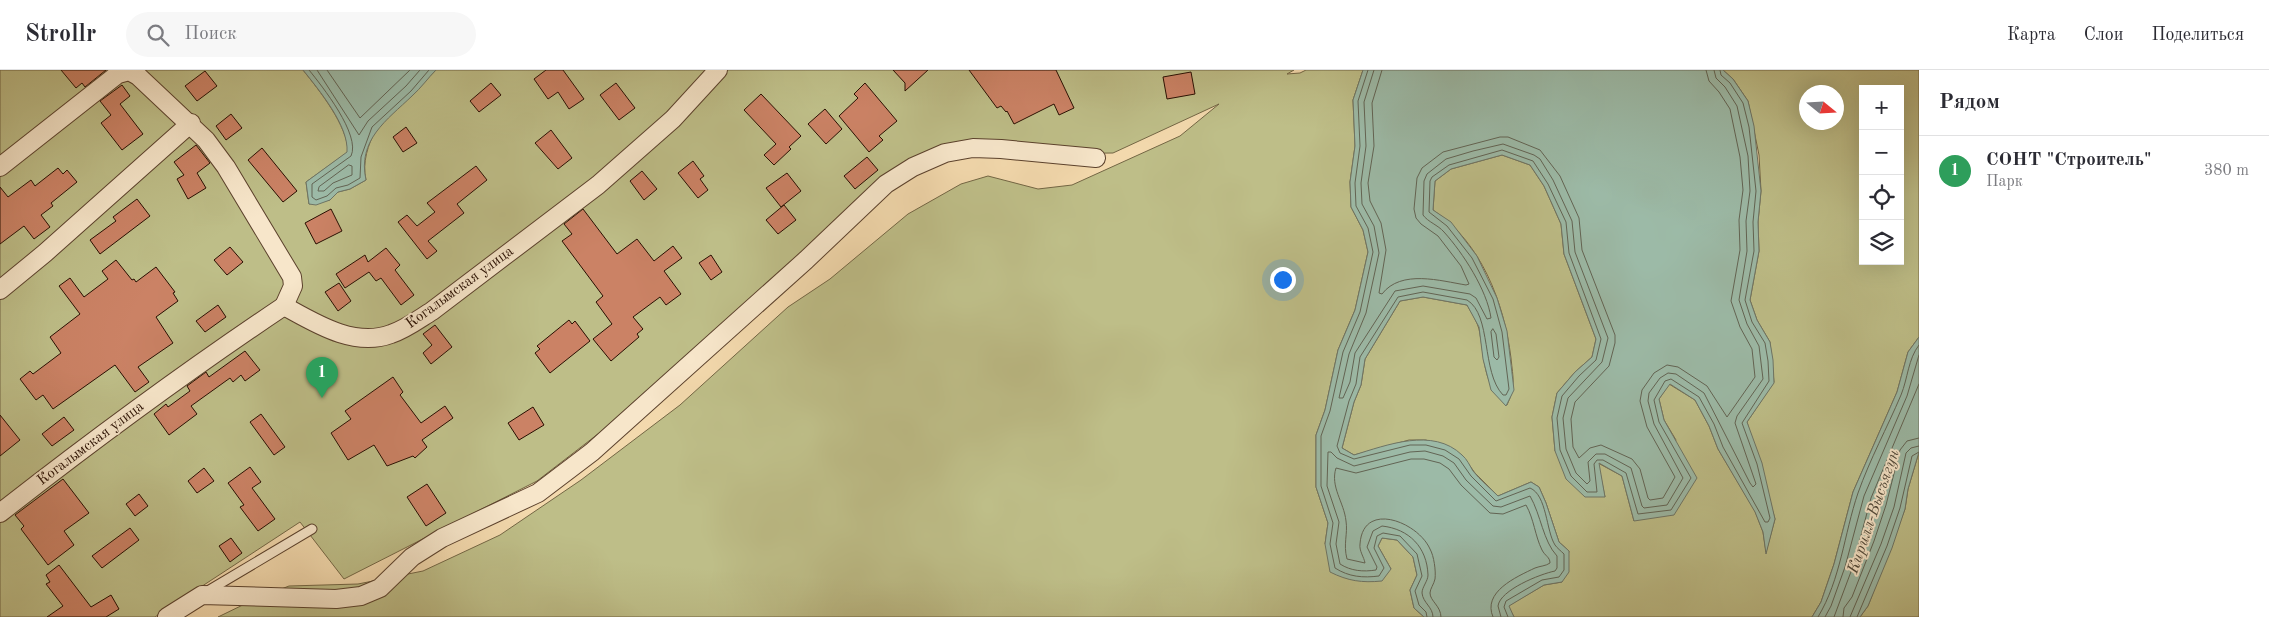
<!DOCTYPE html>
<html lang="ru">
<meta charset="utf-8">
<style>
:root{--surface:#fff;--page:#f7f7f7;--text:#2b2b33;--muted:#7c7c81;--line:#e1e1e2;--accent:#ea580c}
body{margin:0;font-family:"Old Standard TT",serif;background:var(--page);color:var(--text)}
.controls{position:absolute;right:15px;top:15px;display:grid;overflow:hidden;border-radius:0px;box-shadow:0 5px 20px #0002}
.controls button{width:45px;height:45px;display:grid;place-items:center;padding:0;border:0;border-bottom:1px solid var(--line);background:var(--surface);color:var(--text);font:25px sans-serif}
.compass{position:absolute;left:1799px;top:15px;width:45px;height:45px;border-radius:50%;background:var(--surface);box-shadow:0 5px 20px #0002;rotate:108deg}
.you{position:absolute;left:1282px;top:209px;width:18px;height:18px;margin:-12px;border:4px solid #fff;border-radius:50%;background:#1a73e8;box-shadow:0 0 0 8px #1a73e833}
.badge{display:grid;place-items:center;width:32px;height:32px;border-radius:50%;background:var(--accent);color:#fff;font-size:16px;font-weight:700}
.pin{position:absolute;translate:-50% -41px;filter:drop-shadow(0 1px 2px #0008)}
.pin::after{content:'';position:absolute;top:26px;width:18px;height:15px;background:inherit;clip-path:polygon(0 0,100% 0,50% 100%)}
.list{margin:0;padding:0;list-style:none}
h2{display:flex;justify-content:space-between;align-items:center;height:65px;margin:0;padding:0 20px;font-size:21px}
h2 small{font-size:16px;font-weight:400;color:var(--muted)}
.list li{display:grid;grid-template-columns:32px 1fr auto;gap:15px;align-items:center;box-sizing:border-box;height:70px;padding:0 20px;border-top:1px solid var(--line)}
.list b{display:block;font-size:19px;white-space:nowrap}
.list p{margin:0;font-size:16px;white-space:nowrap;color:var(--muted)}
.list em{font-size:16px;font-style:normal;color:var(--muted)}
.icon{flex:none;width:28px;height:28px;fill:none;stroke:currentColor;stroke-width:2;stroke-linecap:round;stroke-linejoin:round}
.map{position:relative;flex:none;width:1919px;height:547px;overflow:hidden}
header{display:flex;align-items:center;gap:30px;box-sizing:border-box;height:70px;padding:0 25px;background:var(--surface);border-bottom:1px solid var(--line)}
header strong{font-size:24px}
nav{display:flex;gap:28px;margin-inline-start:auto;font-size:18px}
.search{width:350px;height:45px;background:var(--page);display:flex;align-items:center;gap:12px;box-sizing:border-box;padding:0 18px;border-radius:28px;color:var(--muted);font-size:19px}
main{display:flex}
aside{flex:1;background:var(--surface)}
.map>svg:first-child{display:block}
.green{fill:#bebe88;stroke:#736644;fill-rule:evenodd}
.water{fill:#9cbaa7;stroke:#6e7565}
.lines{fill:none;stroke-linecap:round;stroke-linejoin:round}
.shore{stroke:#626454;stroke-width:1}
.building{fill:#cb8265;stroke:#280e01}
.lane-casing{stroke:#5b412c;stroke-width:11}
.street-casing{stroke:#5b412c;stroke-width:20}
.lane{stroke:#f7e6ca;stroke-width:9}
.street{stroke:#f7e6ca;stroke-width:18}
.labels{text-anchor:middle;dominant-baseline:central;stroke-width:4;stroke-linejoin:round;paint-order:stroke}
.street-label{font-size:15px;fill:#280e01;stroke:#f7e6ca}
.water-label{font-size:16px;font-style:italic;fill:#514a3b;stroke:#f7e6ca}
</style>
<header>
<strong>Strollr</strong>
<div class="search"><svg class="icon" aria-label="search" viewBox="0 0 24 24"><circle cx="10" cy="10" r="6"/><path d="M15 15l6 6"/></svg>Поиск</div>
<nav><a>Карта</a><a>Слои</a><a>Поделиться</a></nav>
</header>
<main>
<div class="map">
<svg width="1919" height="547" viewBox="0 0 1919 547">
<rect width="100%" height="100%" fill="#f3d9ad"/>
<filter id="stains"><feTurbulence type="fractalNoise" baseFrequency=".004" numOctaves="4"/><feColorMatrix values="0 0 0 0 .2 0 0 0 0 .09 0 0 0 0 .02 0 0 0 .5 -.17"/></filter>
<radialGradient id="worn" r=".72"><stop offset=".6" stop-color="#630" stop-opacity="0"/><stop offset="1" stop-color="#630" stop-opacity=".3"/></radialGradient>
<g class="green">
<path d="M0,0H303C319,20 348,56 348,82L306,112L309,134L330,130L338,122L350,119L366,110C362,92 368,75 376,59L436,0H1294L1287,4L1300,3L1306,0H1363L1353,30L1355,76L1350,112L1351,137L1363,160L1368,182L1355,240L1338,280L1325,340L1316,365V417L1328,453L1325,474L1391,499L1378,476L1382,468L1397,470L1413,487L1417,505L1410,520L1414,538L1424,547H218L251,531L289,516L358,514L423,501L500,465L581,410L680,335L788,237L830,209L908,144L961,114L988,106L1038,119L1072,115L1180,66L1219,34L1113,83L919,85L825,180L751,246L537,411L344,509L300,452L155,547H0Z"/>
<path d="M1723,0H1919V267L1908,282L1897,322L1853,422L1834,494L1821,532L1812,547H1514L1508,536L1544,515L1562,512L1569,481L1559,472L1546,433L1539,417L1531,412L1498,426L1475,403L1462,385L1426,370H1409L1354,385L1342,378L1354,332L1361,315L1365,289L1400,231L1423,227L1467,235C1471,242 1477,251 1479,259C1485,288 1482,315 1507,335C1516,316 1513,309 1511,288C1504,232 1481,172 1433,140L1435,111L1451,99L1502,85L1530,95L1544,116L1561,154L1564,184L1596,269L1592,287L1575,302L1557,323L1552,347L1555,381L1605,427L1598,393L1622,406L1634,451L1676,370L1664,350L1659,329L1669,314L1695,330L1709,356L1718,379L1755,441L1763,462L1766,482L1775,449L1747,352L1774,312L1770,272L1757,250L1750,230L1759,181L1758,152L1761,121L1759,85L1748,31L1733,9ZM1863,19H1900V191H1863ZM1806,22H1836V52H1806Z"/>
<polygon points="1919,382 1919,547 1860,547 1868,536 1905,439 1908,419"/>
</g>
<g class="water">
<path d="M303,0H436C428,8 421,18 412,26C387,50 357,70 366,110L350,119L338,122L330,130L316,135L309,134L306,112L347,82C349,56 319,20 303,0Z"/>
<path d="M1363,0H1723L1733,9L1748,31L1754,56L1761,121L1758,152L1759,181L1750,230L1757,250L1770,272L1773,290L1774,313L1747,352L1762,393L1775,449L1766,484L1763,462L1755,442L1718,379L1709,356L1695,330L1670,314L1659,329L1664,350L1697,408L1674,445L1634,451L1622,406L1599,393L1605,427H1585L1566,409L1555,381L1552,347L1557,323L1575,302L1592,287L1596,269L1564,184L1561,154L1544,116L1530,95L1502,85L1451,99L1435,111L1433,140L1451,152L1477,186L1497,228L1507,261L1514,320L1506,336L1491,320L1483,289L1479,257L1467,235L1423,227L1400,231L1365,289L1361,315L1354,332L1342,378L1354,385C1387,375 1433,357 1462,385C1467,389 1470,396 1473,401C1480,410 1490,418 1498,426L1531,412L1539,417L1546,433L1559,472L1569,481V502L1562,512L1544,515L1509,536L1514,547H1424L1414,538L1410,520L1417,505L1413,487L1397,470L1382,468L1378,476L1391,499L1382,511C1362,513 1348,511 1330,502L1325,474L1328,453L1316,417V365L1325,340L1338,280L1355,240L1368,182L1363,160L1351,137L1350,112L1355,76L1353,30Z"/>
<polygon points="1919,267 1919,382 1908,419 1905,439 1892,478 1868,536 1860,547 1812,547 1821,532 1834,494 1853,422 1897,322 1908,282"/>
</g>
<g class="lines">
<g class="shore">
<path d="M309,0C322,16 361,65 351,86L312,114V127L316,130L327,126L336,118L348,115L360,108L361,87L372,57L411,21L429,0"/>
<polyline points="317,0 359,65 368,51 406,16 420,0"/>
<polyline points="327,0 360,48 410,0"/>
<path d="M1368,0L1358,31L1360,76L1355,113L1356,136L1368,158L1373,182L1360,242L1343,282L1330,341L1321,366V416L1333,453L1330,474L1335,498C1349,507 1363,508 1379,506L1384,498L1374,478L1377,466L1383,463L1400,466L1417,484L1422,506L1415,521L1419,535L1426,542L1427,547"/>
<path d="M1374,0L1364,32L1366,76L1361,113L1362,134L1374,156L1379,183L1366,243L1349,284L1339,328H1343L1350,312L1355,283L1395,221L1423,216L1470,224L1476,228L1487,249L1491,248C1487,220 1463,183 1444,162C1438,155 1428,152 1423,145L1424,111L1427,104L1446,89L1473,81L1503,74L1534,85L1540,89L1553,110L1572,151L1575,182L1608,268L1602,292L1568,328L1563,348L1566,379L1576,403L1587,414L1590,411L1588,392L1596,384H1605L1631,398L1642,436L1644,438L1667,435L1683,408L1654,354L1648,331L1649,323L1660,308L1668,303L1676,304L1704,323L1750,413L1753,417L1756,414L1735,353L1737,346L1763,309L1759,276L1747,254L1739,230L1747,181L1746,151L1750,121L1748,86L1737,36L1725,17L1716,8L1714,0"/>
<path d="M1382,0L1372,33L1374,76L1368,113L1370,131L1381,153L1386,180L1379,223L1382,224C1401,199 1441,211 1466,215L1469,214L1461,196L1438,166L1421,154L1416,148L1414,139L1417,108L1422,98L1443,82L1500,67H1508L1540,80L1560,106L1579,148L1582,180L1615,265V273L1609,296L1575,332L1571,349L1573,377L1579,388L1590,378L1601,375L1632,389L1640,399L1648,428L1650,430L1663,428L1675,407L1647,357L1640,331L1642,320L1654,303L1667,295L1678,297L1707,316L1727,347L1755,307L1752,279L1740,257L1731,231L1740,180L1739,150L1743,120L1740,87L1730,39L1719,22L1709,11L1706,0"/>
<polygon points="349,95 352,96 352,105 333,113 324,121 318,121 319,117"/>
<polygon points="1493,259 1496,264 1499,287 1497,290 1494,287 1491,262"/>
<path d="M1433,547C1433,537 1423,533 1422,523C1422,517 1428,511 1428,505C1427,477 1409,459 1382,456L1373,461L1367,477L1377,497L1376,500C1363,502 1351,501 1340,494L1336,474L1339,452L1327,416L1328,382H1331L1337,388L1354,396L1410,382L1425,381L1443,386L1454,393L1466,410L1493,436L1501,437L1530,426C1541,445 1543,471 1557,486V498L1555,501C1540,504 1500,520 1498,536L1501,547"/>
<path d="M1441,547C1441,536 1430,531 1430,523C1430,519 1434,514 1435,509C1436,501 1434,486 1430,479C1418,452 1363,430 1360,474C1359,481 1364,487 1365,493L1347,489C1343,474 1348,464 1346,451C1344,432 1330,417 1336,398L1356,403L1411,389H1424L1440,393L1449,399L1461,415L1490,443L1503,444L1526,435C1534,449 1535,466 1542,480C1545,486 1550,487 1550,493C1546,496 1540,496 1535,498C1516,507 1482,522 1493,547"/>
<path d="M1508,547L1504,537L1506,531L1542,510L1559,507L1564,500V484C1561,481 1557,478 1555,475C1546,461 1547,425 1530,418L1496,431L1471,406L1459,389L1445,380L1426,375H1410L1354,389L1340,383L1337,376L1349,331L1356,314L1360,287L1398,227L1423,222L1467,230C1492,245 1481,302 1503,325H1506L1509,319L1502,262L1493,229L1472,188L1447,156L1429,142L1430,111L1432,107L1449,95L1502,80L1533,91L1548,114L1566,152L1569,183L1601,269L1596,290L1579,306L1562,326L1557,348L1560,380L1571,406L1587,422H1597L1594,394L1597,390H1603L1626,403L1638,444L1671,440L1691,408L1659,352L1654,330L1665,311L1671,309L1699,327L1714,354L1723,377L1765,452H1768L1770,448L1757,394L1742,353L1769,311L1768,291L1765,273L1752,252L1745,230L1754,181L1753,152L1756,121L1749,57L1743,33L1730,13L1721,5L1720,0"/>
<path d="M1818,547C1841,509 1844,464 1858,423C1870,389 1887,358 1901,325C1908,308 1908,289 1919,275"/>
<polyline points="1825,547 1831,536 1845,497 1864,426 1907,326 1919,285"/>
<polyline points="1834,547 1852,499 1871,428 1919,314"/>
<polyline points="1843,547 1844,538 1852,527 1874,471 1886,435 1900,380 1907,371 1919,368"/>
<polyline points="1850,547 1881,474 1894,437 1906,383 1911,378 1919,376"/>
<polyline points="1857,547 1887,476 1900,438 1912,386 1919,382"/>
</g>
</g>
<g class="building">
<polygon points="61,0 106,0 85,17 82,13 76,18"/>
<polygon points="546,0 563,0 584,29 569,39 558,22 548,29 534,9"/>
<polygon points="893,0 928,0 905,21 905,13"/>
<polygon points="969,0 1056,0 1074,38 1059,45 1054,34 1014,54 1007,41 1006,42 1001,36 997,38"/>
<polygon points="205,1 217,16 197,31 185,16"/>
<polygon points="1191,2 1195,24 1167,29 1163,7"/>
<polygon points="491,13 501,25 479,42 470,31"/>
<polygon points="616,13 635,38 619,50 600,25"/>
<polygon points="865,13 897,51 879,66 883,70 869,82 839,46 858,28 854,24"/>
<polygon points="122,15 130,26 120,34 143,64 122,80 101,53 111,45 100,31"/>
<polygon points="761,24 801,66 789,77 791,79 774,95 764,85 776,74 744,40"/>
<polygon points="825,39 842,59 826,74 808,54"/>
<polygon points="231,44 242,58 226,70 216,56"/>
<polygon points="406,57 417,73 403,82 393,67"/>
<polygon points="551,60 572,88 558,99 535,73"/>
<polygon points="196,75 210,93 197,103 206,118 188,129 177,109 184,105 174,92"/>
<polygon points="262,78 297,121 283,132 248,90"/>
<polygon points="867,87 878,100 855,119 844,106"/>
<polygon points="693,91 704,106 700,109 708,120 698,128 678,103"/>
<polygon points="476,96 487,110 457,134 464,143 428,171 437,181 427,189 398,152 407,145 417,156 435,142 427,133"/>
<polygon points="58,98 63,104 67,100 77,112 51,133 53,136 41,145 50,157 34,169 24,156 0,174 0,117 8,127 31,110 35,116"/>
<polygon points="642,101 657,119 644,130 630,111"/>
<polygon points="787,103 801,121 781,137 766,118"/>
<polygon points="137,129 150,146 100,184 90,170 116,151 113,147"/>
<polygon points="784,135 796,150 778,164 766,150"/>
<polygon points="331,139 342,161 316,174 305,153"/>
<polygon points="583,139 617,184 637,169 654,191 673,176 682,188 664,201 681,224 666,235 660,227 633,247 643,259 637,264 639,267 611,291 593,269 612,254 596,232 603,226 562,171 572,164 564,154"/>
<polygon points="230,177 243,192 227,205 214,190"/>
<polygon points="386,178 400,195 395,200 414,225 401,235 381,208 376,211 369,202 345,218 336,204 365,185 368,192"/>
<polygon points="711,185 722,202 711,210 699,193"/>
<polygon points="116,190 132,210 134,209 136,212 156,197 175,222 173,223 178,231 156,247 173,273 138,297 149,312 135,322 115,295 53,339 43,325 36,330 20,309 30,301 33,304 61,283 50,267 80,244 59,216 70,208 84,227 108,209 102,201"/>
<polygon points="339,213 351,231 338,241 325,222"/>
<polygon points="218,235 226,247 205,262 196,251"/>
<polygon points="569,250 572,254 575,251 590,271 550,303 535,283 540,279 537,276"/>
<polygon points="435,255 452,277 431,294 423,283 432,275 423,264"/>
<polygon points="245,281 260,300 245,311 241,305 233,312 230,308 191,336 197,344 169,365 154,344 166,334 168,337 190,321 187,316 206,302 209,307"/>
<polygon points="393,307 403,322 400,325 421,353 445,336 453,348 422,370 427,377 415,388 413,386 387,396 374,375 348,390 331,363 351,349 345,341"/>
<polygon points="533,337 544,355 519,370 508,353"/>
<polygon points="261,344 285,377 274,385 250,352"/>
<polygon points="0,345 20,370 0,386"/>
<polygon points="64,347 74,360 52,376 42,364"/>
<polygon points="250,397 261,412 252,418 275,449 258,461 240,437 244,435 228,413"/>
<polygon points="204,398 214,411 197,423 188,411"/>
<polygon points="63,409 89,443 64,461 74,475 48,495 21,459 24,456 15,445"/>
<polygon points="427,414 446,443 426,456 407,427"/>
<polygon points="139,424 148,436 135,446 126,434"/>
<polygon points="130,458 139,470 102,498 92,486"/>
<polygon points="231,468 242,483 230,492 219,476"/>
<polygon points="59,495 91,537 111,525 119,539 106,547 47,547 63,536 46,514 50,512 46,505"/>
</g>
<g class="lines">
<defs>
<polyline id="lane" points="206,522 312,459"/>
<g id="street">
<polyline points="0,97 118,4 129,1 138,6 206,70 226,97 292,207 293,216 284,236"/>
<polyline points="0,220 45,183 191,53"/>
<path d="M284,236C315,253 354,278 391,264C406,259 419,249 432,241L598,115L673,49L718,0"/>
<path d="M0,443C92,371 187,301 284,236"/>
<polyline points="167,547 202,525 336,529 361,526 380,518 412,487 442,468 538,423 592,382 806,190 886,114 913,97 945,83 973,78 1001,79 1096,88"/>
</g>
</defs>
<use href="#lane" class="lane-casing"/>
<use href="#street" class="street-casing"/>
<use href="#lane" class="lane"/>
<use href="#street" class="street"/>
</g>
<g class="labels">
<g class="street-label">
<text transform="translate(460 218) rotate(-36)">Когалымская улица</text>
<text transform="translate(91 374) rotate(-37)">Когалымская улица</text>
</g>
<g class="water-label">
<text transform="translate(1874 442) rotate(-71)">Кирилл-Высъягун</text>
</g>
</g>
<rect width="100%" height="100%" filter="url(#stains)"/>
<rect width="100%" height="100%" fill="url(#worn)"/>
</svg>
<div class="controls">
<button>+</button>
<button>−</button>
<button><svg class="icon" aria-label="locate" viewBox="0 0 24 24"><circle cx="12" cy="12" r="6"/><path d="M12 2v4M12 18v4M2 12h4M18 12h4"/></svg></button>
<button><svg class="icon" aria-label="layers" viewBox="0 0 24 24"><path d="M12 4l9 5-9 5-9-5zM3 14l9 5 9-5"/></svg></button>
</div>
<svg class="compass" viewBox="-18 -18 36 36"><path d="M0-13l5 13h-10z" fill="#e53935"/><path d="M0 13l5-13h-10z" fill="#7c7c81"/></svg>
<div class="you"></div>
<div class="pin badge" style="left:322px;top:328px;background:#2e9e5b">1</div>
</div>
<aside>
<h2>Рядом<small></small></h2>
<ul class="list">
<li><span class="badge" style="background:#2e9e5b">1</span><div><b>СОНТ &quot;Строитель&quot;</b><p>Парк</p></div><em>380 m</em></li>
</ul>
</aside>
</main>
